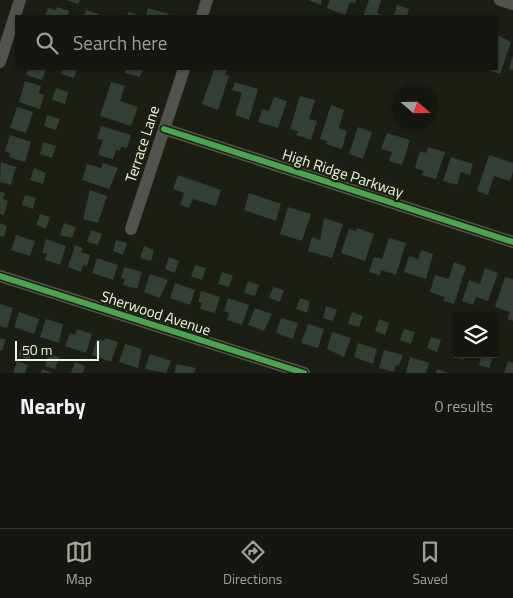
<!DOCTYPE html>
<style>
:root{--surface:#14160f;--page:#1d1f18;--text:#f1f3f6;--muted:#9d9f9e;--line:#33352f;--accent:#a6aa9e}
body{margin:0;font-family:"Titillium Web",sans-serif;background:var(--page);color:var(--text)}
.controls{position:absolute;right:15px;bottom:15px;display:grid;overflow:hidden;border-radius:0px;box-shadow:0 1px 4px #0004}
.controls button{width:45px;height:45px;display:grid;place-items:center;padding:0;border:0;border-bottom:1px solid var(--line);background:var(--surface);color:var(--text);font:25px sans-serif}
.compass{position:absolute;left:393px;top:85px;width:45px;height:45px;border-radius:50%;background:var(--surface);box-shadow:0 1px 4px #0004;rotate:110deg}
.scale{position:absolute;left:15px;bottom:12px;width:84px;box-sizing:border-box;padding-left:5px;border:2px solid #f1f5e9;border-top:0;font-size:14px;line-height:18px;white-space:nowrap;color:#f1f5e9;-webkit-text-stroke:4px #1d2210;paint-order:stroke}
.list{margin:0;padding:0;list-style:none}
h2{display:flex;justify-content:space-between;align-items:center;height:65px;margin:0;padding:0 20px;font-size:21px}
h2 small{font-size:16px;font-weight:400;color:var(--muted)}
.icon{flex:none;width:28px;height:28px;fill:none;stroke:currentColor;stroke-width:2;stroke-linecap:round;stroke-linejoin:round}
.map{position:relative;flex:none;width:513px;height:373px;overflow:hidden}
.search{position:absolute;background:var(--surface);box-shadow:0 1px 4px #0004;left:15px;right:15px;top:15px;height:55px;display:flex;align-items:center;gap:12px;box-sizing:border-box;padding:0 18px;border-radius:0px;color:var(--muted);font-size:19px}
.sheet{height:155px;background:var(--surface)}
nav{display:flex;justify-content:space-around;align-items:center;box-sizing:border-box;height:70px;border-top:1px solid var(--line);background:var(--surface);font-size:14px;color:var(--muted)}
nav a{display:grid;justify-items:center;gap:2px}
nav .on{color:var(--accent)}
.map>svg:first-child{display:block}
.building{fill:#323f34}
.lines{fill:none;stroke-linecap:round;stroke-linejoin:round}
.minor{stroke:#51544c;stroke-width:12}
.cycleway-casing{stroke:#1d2210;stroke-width:9}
.cycleway{stroke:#4ca352;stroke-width:6}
.labels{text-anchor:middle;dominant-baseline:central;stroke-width:5;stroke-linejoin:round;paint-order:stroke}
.street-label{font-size:15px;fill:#f1f5e9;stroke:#1d2210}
</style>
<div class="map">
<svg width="513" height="373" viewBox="0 0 513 373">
<rect width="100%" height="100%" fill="#1b1e14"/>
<g class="building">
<polygon points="67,0 80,0 78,4"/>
<polygon points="308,0 322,0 321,5"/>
<polygon points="330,0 356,0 355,3 350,2 345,15 327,8"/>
<polygon points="369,0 381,0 377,13 384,16 363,16"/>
<polygon points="397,5 409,9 407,16 394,16"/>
<polygon points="57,7 69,11 68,16 45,16 48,8 56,10"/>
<polygon points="148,8 169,14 169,16 146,16"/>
<polygon points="86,10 99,14 98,16 84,16"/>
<polygon points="128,12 141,16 127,16"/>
<polygon points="497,35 511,42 500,74 485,69 497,69"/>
<polygon points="513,56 513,70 509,69"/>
<polygon points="28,69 46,69 42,80 26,75"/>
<polygon points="63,69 77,69 74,78 61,74"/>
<polygon points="126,69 143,69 140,77 125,73"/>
<polygon points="214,69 227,69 225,75 229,76 218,110 202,104"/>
<polygon points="25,81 41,86 39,93 44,95 40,109 19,102"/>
<polygon points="111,82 125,86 120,101 138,107 131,126 100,116"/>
<polygon points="235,82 258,89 249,120 235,115 242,93 232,90"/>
<polygon points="56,88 68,92 65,104 52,100"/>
<polygon points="300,96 315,100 309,119 317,121 311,140 296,135 298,131 290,129"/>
<polygon points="274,97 287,101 278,128 258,122 262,109 269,111"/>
<polygon points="331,105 344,110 339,128 347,131 342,149 326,144 327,141 320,139"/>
<polygon points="17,107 33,112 26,133 10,128"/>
<polygon points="47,115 60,119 56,130 44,126"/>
<polygon points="101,126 131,135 127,148 121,147 120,151 116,150 113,159 98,155 103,140 97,139"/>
<polygon points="358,127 372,132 363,159 349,154"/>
<polygon points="387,133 410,140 402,165 389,161 392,152 381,149"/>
<polygon points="10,135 31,142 25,162 9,157 10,153 5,151"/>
<polygon points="43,142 56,146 52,158 40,154"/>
<polygon points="428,147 445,152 436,179 422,175 424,171 415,168 420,151 426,153"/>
<polygon points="489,155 513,163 513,172 510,181 494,176 488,195 477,191"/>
<polygon points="451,157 473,164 470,175 461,172 457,185 443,181"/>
<polygon points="1,162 16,167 11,185 0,182"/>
<polygon points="103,163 118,168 109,189 82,180 87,164 101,168"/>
<polygon points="34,168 46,173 43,184 30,180"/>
<polygon points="178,175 221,190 216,206 193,199 189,208 180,205 184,193 173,189"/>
<polygon points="90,190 107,196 98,223 83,219"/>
<polygon points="0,192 5,193 3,199 8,201 4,215 0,214"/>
<polygon points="249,193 281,204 276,221 244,210"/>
<polygon points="25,195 36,198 33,209 22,205"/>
<polygon points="288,207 311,214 302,241 280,234"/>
<polygon points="40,214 50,217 46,229 36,225"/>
<polygon points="324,218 343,224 332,258 308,251 312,237 320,240"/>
<polygon points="0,223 7,226 4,237 0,236"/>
<polygon points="64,223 76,227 72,238 60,235"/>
<polygon points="357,228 374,234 365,261 341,253 349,229 356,231"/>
<polygon points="91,230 102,234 98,245 87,242"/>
<polygon points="16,235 35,241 30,256 11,250"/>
<polygon points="389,238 406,243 396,275 381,270 380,275 369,272 374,257 382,259"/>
<polygon points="46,239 66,246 60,265 45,260 47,254 42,253"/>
<polygon points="116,240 127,243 123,255 113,251"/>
<polygon points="75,245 83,248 81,252 90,255 87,266 83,265 81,272 68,267"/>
<polygon points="144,246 154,250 151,261 140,258"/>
<polygon points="421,250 433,254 426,279 404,272 409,256 418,259"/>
<polygon points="169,257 179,261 175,273 165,269"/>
<polygon points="97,258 118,265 113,280 92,273"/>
<polygon points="454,262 466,267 454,304 443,301 445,297 430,292 435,275 449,279"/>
<polygon points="195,265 206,268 202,280 191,276"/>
<polygon points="124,267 142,272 137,289 123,285 125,279 121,278"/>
<polygon points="485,268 498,273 488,301 476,297 473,305 462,301 469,280 480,284"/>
<polygon points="222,272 233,276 229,287 218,284"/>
<polygon points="150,274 168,280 160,298 144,292"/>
<polygon points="505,277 513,279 513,321 507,319 510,312 495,307"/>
<polygon points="248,281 259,285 255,296 244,293"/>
<polygon points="175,283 195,290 190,305 170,298"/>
<polygon points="273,287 284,290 280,302 269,298"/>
<polygon points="201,291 220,297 215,313 200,309 202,303 198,302"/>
<polygon points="228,298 249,305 242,325 227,320 229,313 224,311"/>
<polygon points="300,298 310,301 307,313 296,309"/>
<polygon points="0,304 13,308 7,328 0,326"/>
<polygon points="326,306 337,310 333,321 323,318"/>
<polygon points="255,308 272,314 264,331 248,325"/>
<polygon points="19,312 39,319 34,334 14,327"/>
<polygon points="352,312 363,316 359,327 348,324"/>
<polygon points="281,318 298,323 293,339 276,333"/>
<polygon points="46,319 63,324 59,343 40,337"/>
<polygon points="379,319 389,323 385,335 375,331"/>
<polygon points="308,324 324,329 318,348 301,343"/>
<polygon points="77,329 92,334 86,353 65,346 70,333 75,335"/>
<polygon points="404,329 415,332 411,344 400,340"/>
<polygon points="332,332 351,338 344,357 327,349"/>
<polygon points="431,337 441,340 437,352 427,348"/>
<polygon points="0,338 6,339 2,351 0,350"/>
<polygon points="105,338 118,342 111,362 92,355 97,339 104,341"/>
<polygon points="358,343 377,349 373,364 354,357"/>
<polygon points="125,344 142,349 138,368 119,362"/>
<polygon points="456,344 457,354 465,354 463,360 452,356"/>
<polygon points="22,345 33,348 29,360 18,356"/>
<polygon points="384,350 403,355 399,366 396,365 394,372 379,368"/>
<polygon points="49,354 59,357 55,369 45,366"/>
<polygon points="150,354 171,361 166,373 145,369"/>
<polygon points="482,354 493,357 489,368 479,365"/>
<polygon points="410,357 429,363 426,373 406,373"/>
<polygon points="17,361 28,365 25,373 13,373"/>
<polygon points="508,361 513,363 513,373 504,373"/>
<polygon points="75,362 85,366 83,373 71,373"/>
<polygon points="177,364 196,368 194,373 174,373"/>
<polygon points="42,369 53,373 41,373"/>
<polygon points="437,369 449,373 436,373"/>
</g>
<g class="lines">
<g class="minor">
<polyline points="500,0 513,4"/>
<polyline points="202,16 207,0"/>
<polyline points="0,62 20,0"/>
<polyline points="164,129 513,242"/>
<polyline points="131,229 184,69"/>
<polyline points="0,276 304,373"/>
</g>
<defs>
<g id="cycleway">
<polyline points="164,129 513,242"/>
<polyline points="0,276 304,373"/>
</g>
</defs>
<use href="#cycleway" class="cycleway-casing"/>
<use href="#cycleway" class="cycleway"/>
</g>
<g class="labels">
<g class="street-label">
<text transform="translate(142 144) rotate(-72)">Terrace Lane</text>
<text transform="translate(343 173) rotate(18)">High Ridge Parkway</text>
<text transform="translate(156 313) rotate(18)">Sherwood Avenue</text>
</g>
</g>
</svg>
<div class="controls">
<button><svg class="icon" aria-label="layers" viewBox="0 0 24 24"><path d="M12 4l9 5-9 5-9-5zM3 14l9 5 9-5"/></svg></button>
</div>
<svg class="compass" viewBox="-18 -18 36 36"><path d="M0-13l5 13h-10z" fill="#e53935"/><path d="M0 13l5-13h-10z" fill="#9d9f9e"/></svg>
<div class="scale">50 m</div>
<div class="search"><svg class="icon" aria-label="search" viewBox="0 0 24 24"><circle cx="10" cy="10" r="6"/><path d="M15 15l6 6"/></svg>Search here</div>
</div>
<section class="sheet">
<h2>Nearby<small>0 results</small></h2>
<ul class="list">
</ul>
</section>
<nav>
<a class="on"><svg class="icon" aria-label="map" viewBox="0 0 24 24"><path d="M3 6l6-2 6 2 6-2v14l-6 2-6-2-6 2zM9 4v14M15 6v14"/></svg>Map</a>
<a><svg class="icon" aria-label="directions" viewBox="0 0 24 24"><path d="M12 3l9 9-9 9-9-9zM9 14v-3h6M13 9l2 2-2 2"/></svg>Directions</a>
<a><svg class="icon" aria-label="saved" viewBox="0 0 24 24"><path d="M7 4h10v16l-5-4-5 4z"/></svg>Saved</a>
</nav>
